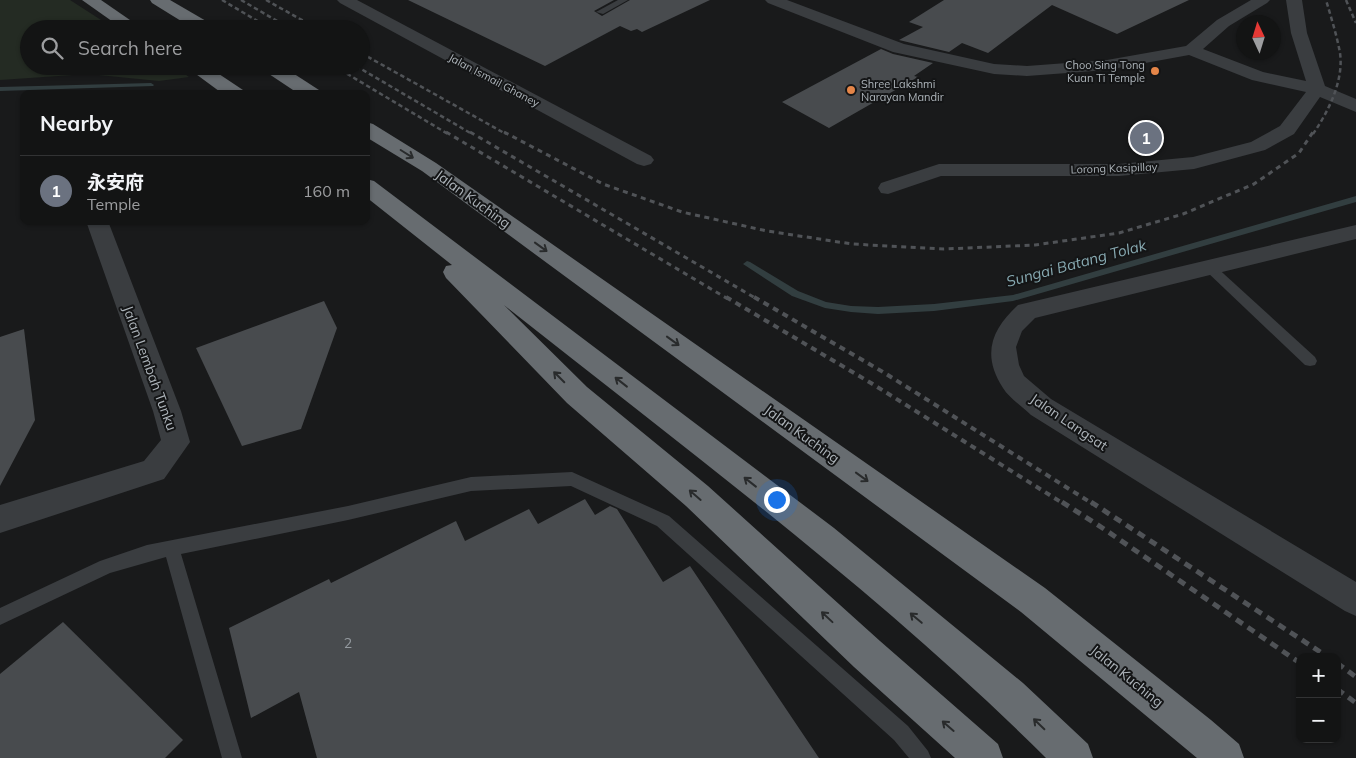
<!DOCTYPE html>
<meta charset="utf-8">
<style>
:root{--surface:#131414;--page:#1c1d1d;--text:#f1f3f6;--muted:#9d9ea0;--line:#323334;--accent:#7c3aed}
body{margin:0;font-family:Mulish,"Noto Sans SC",sans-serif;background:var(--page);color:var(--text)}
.controls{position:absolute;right:15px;bottom:15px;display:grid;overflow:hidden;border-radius:10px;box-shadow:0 1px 4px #0004}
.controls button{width:45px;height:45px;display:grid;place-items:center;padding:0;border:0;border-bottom:1px solid var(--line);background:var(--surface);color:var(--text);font:25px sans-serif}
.compass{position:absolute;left:1236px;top:15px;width:45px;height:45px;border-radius:50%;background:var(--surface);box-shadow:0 1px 4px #0004;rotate:356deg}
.you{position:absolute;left:776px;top:499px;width:18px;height:18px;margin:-12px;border:4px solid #fff;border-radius:50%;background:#1a73e8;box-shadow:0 0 0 8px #1a73e833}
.badge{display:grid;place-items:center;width:32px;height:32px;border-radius:50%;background:var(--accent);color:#fff;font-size:16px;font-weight:700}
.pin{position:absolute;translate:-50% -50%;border:2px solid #fff;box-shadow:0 1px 5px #0006}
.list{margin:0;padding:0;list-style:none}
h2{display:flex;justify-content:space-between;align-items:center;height:65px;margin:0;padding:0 20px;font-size:21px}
h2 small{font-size:16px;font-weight:400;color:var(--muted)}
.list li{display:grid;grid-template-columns:32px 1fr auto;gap:15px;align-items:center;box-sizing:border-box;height:70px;padding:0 20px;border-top:1px solid var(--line)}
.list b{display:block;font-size:19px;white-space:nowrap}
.list p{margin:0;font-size:16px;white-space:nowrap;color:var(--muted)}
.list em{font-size:16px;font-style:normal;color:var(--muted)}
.icon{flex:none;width:28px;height:28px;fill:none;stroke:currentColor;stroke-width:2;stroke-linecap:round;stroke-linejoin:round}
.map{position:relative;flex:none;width:1356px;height:758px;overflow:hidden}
.search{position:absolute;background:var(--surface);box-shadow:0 1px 4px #0004;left:20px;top:20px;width:350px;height:55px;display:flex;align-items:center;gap:12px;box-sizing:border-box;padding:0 18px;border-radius:28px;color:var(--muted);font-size:19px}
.panel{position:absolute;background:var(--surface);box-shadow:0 1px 4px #0004;left:20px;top:90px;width:350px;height:135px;border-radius:10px}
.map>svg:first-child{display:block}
.green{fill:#242b23}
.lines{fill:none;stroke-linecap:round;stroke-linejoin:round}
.stream{fill:#323e40;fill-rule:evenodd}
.building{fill:#484b4e}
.lane{fill:#3a3d40;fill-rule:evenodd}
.street{fill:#3a3d40;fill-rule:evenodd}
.highway{fill:#676c70;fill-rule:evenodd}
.rail-far3{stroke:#505357;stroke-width:2.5;stroke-dasharray:4.5 3;stroke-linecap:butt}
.rail-far2{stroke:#505357;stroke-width:3;stroke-dasharray:5 4.5;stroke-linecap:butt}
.rail-far1{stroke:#505357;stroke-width:4;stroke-dasharray:6 5;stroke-linecap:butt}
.rail{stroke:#505357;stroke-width:5;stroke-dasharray:8 6;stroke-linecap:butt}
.oneway{stroke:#292b2c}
.poi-dot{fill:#e48548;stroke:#141516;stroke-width:2}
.labels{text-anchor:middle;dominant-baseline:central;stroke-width:4;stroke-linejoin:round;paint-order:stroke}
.far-poi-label{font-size:11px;fill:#adb4ba;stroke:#141516;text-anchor:end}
.far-street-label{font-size:11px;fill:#adb4ba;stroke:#141516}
.street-label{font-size:14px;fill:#adb4ba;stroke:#141516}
.near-number-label{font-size:14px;fill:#949a9f}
.water-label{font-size:15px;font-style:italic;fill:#87a9b1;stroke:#141516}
</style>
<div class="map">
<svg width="1356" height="758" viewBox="0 0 1356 758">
<rect width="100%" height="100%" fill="#191a1b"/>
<polygon class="green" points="0,0 70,0 115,29 29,29 29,66 173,66 189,77 159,81 88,74 0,80"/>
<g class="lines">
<g class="stream">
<polygon points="151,83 154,85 153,86 0,91 0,87"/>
<polygon points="1356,196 1356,202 1013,301 934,311 878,314 851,312 825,308 792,296 743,264 747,261 750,262 798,291 826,302 851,306 878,307 934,304 1013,295"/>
</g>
</g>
<g class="building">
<polygon points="408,0 614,0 594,11 602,16 630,0 710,0 642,32 637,29 631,31 620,26 545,66"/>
<polygon points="944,0 1189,0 1117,34 1052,5 988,53 962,43 949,52 899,40 923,27 909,22"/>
<polygon points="881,49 893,54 933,63 914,76 918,77 829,128 782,102"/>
<polygon points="324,301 337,328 301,429 242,446 196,348"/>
<polygon points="24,329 35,420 0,486 0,337"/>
<polygon points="585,499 595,515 610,506 617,509 663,582 690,566 819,758 317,758 299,692 251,718 229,628 329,579 331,583 456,521 465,541 529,509 538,524"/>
<polygon points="63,622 183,740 165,758 0,758 0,674"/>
</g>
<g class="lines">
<g class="lane">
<polygon points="618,0 628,0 603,14 596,12"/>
<polygon points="1209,263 1213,264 1315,357 1317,361 1315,365 1310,366 1305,365 1205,270 1203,267"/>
<polygon points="572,472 669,516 908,726 928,751 931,758 909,758 894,740 657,526 571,486 471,491 348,520 181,554 242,758 222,758 166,557 110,573 0,625 0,608 100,561 147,545 348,506 471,477"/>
</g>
<g class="street">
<polygon points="337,0 357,0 651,156 654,160 651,164 644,166 637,164 340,3"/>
<polygon points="765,0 787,0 904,44 994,64 1027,66 1107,60 1186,46 1217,20 1251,0 1270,0 1267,3 1229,26 1203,49 1263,72 1306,81 1291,33 1286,0 1302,0 1307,33 1325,86 1356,99 1356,112 1320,97 1294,134 1265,150 1194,169 1119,176 941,176 888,194 881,193 878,188 881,183 939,164 1119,164 1193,157 1251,142 1280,126 1306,92 1252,80 1189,55 1107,70 1027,76 994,74 893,52 768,3"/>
<polygon points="86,221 108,221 181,411 190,442 164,479 0,533 0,505 144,461 161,440 153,411"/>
<path d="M1356,225V239L1035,318L1022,331L1016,347L1019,365L1024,376L1051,399L1356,582V616L1345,611L1031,415C1022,406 1009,398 1003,388C981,354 992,329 1018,305Z"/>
</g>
<g class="highway">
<polygon points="82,0 101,0 143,29 123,29"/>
<polygon points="150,0 170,0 213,25 215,29 194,29 152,3"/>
<polygon points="185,66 207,66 243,90 245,94 223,94"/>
<polygon points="260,66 282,66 319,90 321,94 299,94 263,70"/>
<polygon points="366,122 373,124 436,163 1045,588 1211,720 1239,744 1244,758 1197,758 1021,612 422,171 366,137"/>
<path d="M366,179L374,181L834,528L1023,683L1088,744L1093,758H1046C879,592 688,451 504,305L587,387L708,486L880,641L998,744L1003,758H955L854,667L686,506L567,403L446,278L443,272L446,266L452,265L366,197Z"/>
</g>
<g class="rail-far3">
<polyline points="222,0 271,29"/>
<polyline points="241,0 291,29"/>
<polyline points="266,0 318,29"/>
<polyline points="1346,0 1356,23"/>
<polyline points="361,53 506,134"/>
<polyline points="334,66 448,134"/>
<polyline points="356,66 472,134"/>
<path d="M1313,134C1328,112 1344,81 1340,53C1337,36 1331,17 1326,0"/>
</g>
<g class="rail-far2">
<polyline points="446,132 728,299"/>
<polyline points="470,132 757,299"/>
<polyline points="504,132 603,184 682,212 767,231 852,244 944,249 1035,245 1119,233 1183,214 1254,184 1299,153 1313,132"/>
</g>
<g class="rail-far1">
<polyline points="726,297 871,383 1064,504"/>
<polyline points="754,297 883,372 1093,504"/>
</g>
<g class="rail">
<polyline points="1062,502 1104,529 1300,663"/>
<polyline points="1091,502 1328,657"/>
<polyline points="1337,663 1356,677"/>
<polyline points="1337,689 1356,703"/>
</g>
</g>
<defs><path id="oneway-shaft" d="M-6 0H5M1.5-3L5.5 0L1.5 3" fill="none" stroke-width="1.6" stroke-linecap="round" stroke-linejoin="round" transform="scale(1.25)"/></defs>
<g class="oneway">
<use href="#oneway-shaft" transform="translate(407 154) rotate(32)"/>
<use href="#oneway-shaft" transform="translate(541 247) rotate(36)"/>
<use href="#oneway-shaft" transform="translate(673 341) rotate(36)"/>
<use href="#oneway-shaft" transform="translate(559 377) rotate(-135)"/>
<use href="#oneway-shaft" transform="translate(621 382) rotate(-142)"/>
<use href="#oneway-shaft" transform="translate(862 477) rotate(36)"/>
<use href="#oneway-shaft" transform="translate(750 482) rotate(-142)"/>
<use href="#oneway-shaft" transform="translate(695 495) rotate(-139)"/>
<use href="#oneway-shaft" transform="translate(827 617) rotate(-137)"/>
<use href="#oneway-shaft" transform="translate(916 618) rotate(-140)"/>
<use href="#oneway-shaft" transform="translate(1039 724) rotate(-136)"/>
<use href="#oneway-shaft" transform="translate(948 726) rotate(-139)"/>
</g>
<g class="poi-dot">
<circle cx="1155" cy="71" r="5"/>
<circle cx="851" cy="90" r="5"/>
</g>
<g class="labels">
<g class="far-poi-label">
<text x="1145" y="65">Choo Sing Tong<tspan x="1145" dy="13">Kuan Ti Temple</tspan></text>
<text x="861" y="84" text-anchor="start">Shree Lakshmi<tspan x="861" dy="13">Narayan Mandir</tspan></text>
</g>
<g class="far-street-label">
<text transform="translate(494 80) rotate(28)">Jalan Ismail Ghaney</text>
<text transform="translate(1114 168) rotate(-2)">Lorong Kasipillay</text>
</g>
<g class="street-label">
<text transform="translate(473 199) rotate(36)">Jalan Kuching</text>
<text transform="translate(150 368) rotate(70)">Jalan Lembah Tunku</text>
<text transform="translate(1069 422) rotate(34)">Jalan Langsat</text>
<text transform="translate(802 434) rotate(36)">Jalan Kuching</text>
<text transform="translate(1127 676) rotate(39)">Jalan Kuching</text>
</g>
<g class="near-number-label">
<text x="348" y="643">2</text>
</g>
<g class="water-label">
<text transform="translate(1076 263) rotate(-15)">Sungai Batang Tolak</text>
</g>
</g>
</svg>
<div class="controls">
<button>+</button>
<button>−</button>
</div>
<svg class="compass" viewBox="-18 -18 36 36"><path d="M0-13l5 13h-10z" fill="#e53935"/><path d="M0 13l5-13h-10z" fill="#9d9ea0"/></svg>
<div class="you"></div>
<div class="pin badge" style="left:1146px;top:138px;background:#6b7280">1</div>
<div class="search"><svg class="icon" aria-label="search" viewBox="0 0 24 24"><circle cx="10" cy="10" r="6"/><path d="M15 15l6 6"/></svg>Search here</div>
<section class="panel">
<h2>Nearby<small></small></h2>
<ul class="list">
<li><span class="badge" style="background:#6b7280">1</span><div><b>永安府</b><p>Temple</p></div><em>160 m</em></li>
</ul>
</section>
</div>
